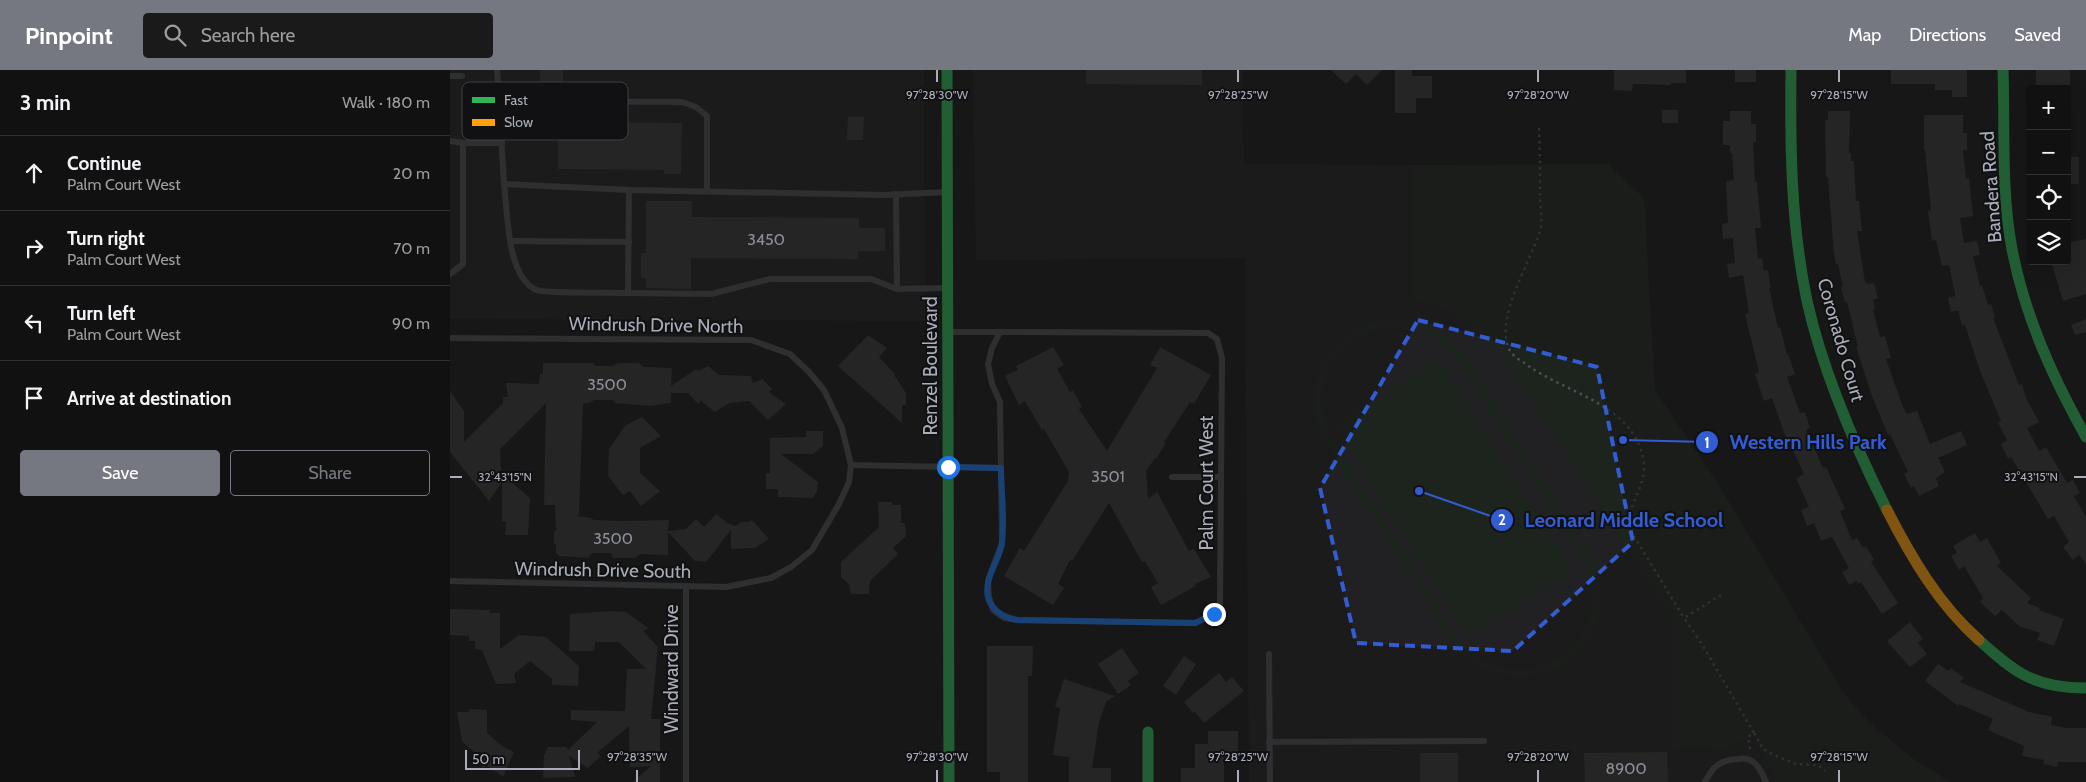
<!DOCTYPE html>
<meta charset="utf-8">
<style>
:root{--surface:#111;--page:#1a1a1a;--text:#f1f3f6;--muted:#9c9d9f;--line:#303131;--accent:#757880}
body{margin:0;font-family:Cabin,sans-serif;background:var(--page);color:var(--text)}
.controls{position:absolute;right:15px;top:15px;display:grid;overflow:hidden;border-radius:5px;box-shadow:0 5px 20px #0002}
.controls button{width:45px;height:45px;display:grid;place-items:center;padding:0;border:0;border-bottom:1px solid var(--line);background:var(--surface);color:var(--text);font:25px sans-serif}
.scale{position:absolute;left:15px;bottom:12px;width:115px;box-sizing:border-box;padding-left:5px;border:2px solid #a8adb8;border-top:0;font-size:14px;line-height:18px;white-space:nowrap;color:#a8adb8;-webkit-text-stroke:4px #111113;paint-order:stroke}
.stop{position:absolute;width:15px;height:15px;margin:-11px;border:4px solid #1a73e8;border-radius:50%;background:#fff}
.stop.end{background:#1a73e8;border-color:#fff;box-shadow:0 1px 5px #0008}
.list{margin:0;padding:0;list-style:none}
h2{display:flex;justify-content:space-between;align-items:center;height:65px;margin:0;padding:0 20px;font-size:21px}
h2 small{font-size:16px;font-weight:400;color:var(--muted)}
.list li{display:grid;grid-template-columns:32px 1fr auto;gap:15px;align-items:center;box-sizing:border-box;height:75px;padding:0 20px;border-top:1px solid var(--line)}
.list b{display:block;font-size:19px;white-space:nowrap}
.list p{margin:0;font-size:16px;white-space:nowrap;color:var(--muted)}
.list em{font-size:16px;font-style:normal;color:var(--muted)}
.actions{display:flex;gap:10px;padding:15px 20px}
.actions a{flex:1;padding:11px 0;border:1px solid var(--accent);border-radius:5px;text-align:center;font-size:18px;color:var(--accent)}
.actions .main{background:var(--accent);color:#fff}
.icon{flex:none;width:28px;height:28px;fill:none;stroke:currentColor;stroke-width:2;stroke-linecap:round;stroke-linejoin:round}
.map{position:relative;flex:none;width:1636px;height:712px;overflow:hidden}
header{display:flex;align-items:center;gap:30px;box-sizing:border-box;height:70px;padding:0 25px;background:var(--accent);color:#fff}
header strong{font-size:24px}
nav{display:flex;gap:28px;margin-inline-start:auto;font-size:18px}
.search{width:350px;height:45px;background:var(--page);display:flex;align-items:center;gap:12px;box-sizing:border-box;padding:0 18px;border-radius:5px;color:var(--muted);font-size:19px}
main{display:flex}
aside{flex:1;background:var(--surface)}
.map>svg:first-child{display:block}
.built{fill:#212123}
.green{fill:#1d241e;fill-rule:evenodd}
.building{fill:#353536}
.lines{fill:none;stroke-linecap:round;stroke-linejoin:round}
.path{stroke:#4d4e52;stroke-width:2.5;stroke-dasharray:2.5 4;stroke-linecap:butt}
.lane{stroke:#4b4c50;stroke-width:6}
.fast{stroke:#30b455;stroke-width:11}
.slow{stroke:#ff9f0a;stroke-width:11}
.route{stroke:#1a73e8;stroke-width:6}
.marked{fill:none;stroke:#325cd3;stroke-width:4;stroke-dasharray:10 6;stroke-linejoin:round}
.ticks{fill:none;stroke:#a8adb8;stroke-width:2}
.labels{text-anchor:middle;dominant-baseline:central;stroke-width:4;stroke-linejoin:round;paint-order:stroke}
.number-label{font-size:16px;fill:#8b8f98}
.street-label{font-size:19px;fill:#a8adb8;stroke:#111113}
.key{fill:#111113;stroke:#3e4045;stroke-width:1}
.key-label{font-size:14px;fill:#a8adb8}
.ticks-label{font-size:12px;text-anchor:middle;fill:#a8adb8;stroke:#111113;stroke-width:4;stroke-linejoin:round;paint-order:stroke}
.leader{fill:none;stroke:#325cd3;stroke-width:2}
.callout-dot{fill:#325cd3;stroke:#111113;stroke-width:2}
.mark-label{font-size:15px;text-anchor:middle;font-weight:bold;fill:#fff}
.callout-label{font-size:20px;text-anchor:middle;font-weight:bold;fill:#325cd3;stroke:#111113;stroke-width:4;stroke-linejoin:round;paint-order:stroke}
</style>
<header>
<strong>Pinpoint</strong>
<div class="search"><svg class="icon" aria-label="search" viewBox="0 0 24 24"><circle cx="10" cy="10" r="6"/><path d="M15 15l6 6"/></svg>Search here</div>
<nav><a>Map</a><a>Directions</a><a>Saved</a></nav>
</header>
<main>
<aside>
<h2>3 min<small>Walk · 180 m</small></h2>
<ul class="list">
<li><svg class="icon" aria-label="ahead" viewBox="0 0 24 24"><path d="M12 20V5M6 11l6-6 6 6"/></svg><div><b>Continue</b><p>Palm Court West</p></div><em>20 m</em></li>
<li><svg class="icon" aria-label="right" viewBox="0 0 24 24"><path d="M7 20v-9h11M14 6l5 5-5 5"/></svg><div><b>Turn right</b><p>Palm Court West</p></div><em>70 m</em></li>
<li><svg class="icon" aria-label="left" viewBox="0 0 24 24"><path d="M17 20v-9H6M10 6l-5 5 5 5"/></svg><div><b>Turn left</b><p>Palm Court West</p></div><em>90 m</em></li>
<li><svg class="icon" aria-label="arrive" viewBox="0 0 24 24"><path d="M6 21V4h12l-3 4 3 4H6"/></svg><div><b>Arrive at destination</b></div></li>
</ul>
<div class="actions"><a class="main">Save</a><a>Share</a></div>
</aside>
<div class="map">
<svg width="1636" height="712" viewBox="0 0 1636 712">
<rect width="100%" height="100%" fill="#171717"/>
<g class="built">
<polygon points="0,0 474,0 475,251 0,249"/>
<polygon points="523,0 792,0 794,94 961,95 962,229 990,238 1016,252 1038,270 1059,293 1223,549 1221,680 1279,679 1303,667 1319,695 1325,712 799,712 795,188 526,190"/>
</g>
<g class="green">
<polygon points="1158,94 1194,128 1205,320 1272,420 1393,622 1418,651 1461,687 1500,712 1325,712 1319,695 1302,667 1279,679 1221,680 1222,549 1054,288 1016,252 992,239 962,229 961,95"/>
<path d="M939,248C967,248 988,257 1009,276L1145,493C1176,584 1074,646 1006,579L870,364C851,307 880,259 939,248ZM940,257C965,256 985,264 1002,282L1137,496C1164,577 1072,634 1012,574L878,360C860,310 887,265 940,257Z"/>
<polygon points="989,289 1123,501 1018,567 883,355"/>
</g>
<g class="building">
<rect x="90" y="0" width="23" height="15"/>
<polygon points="636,0 752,0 752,15 636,14"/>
<polygon points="881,0 932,0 917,15 906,4 896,14"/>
<polygon points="945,0 962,0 962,6 982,6 982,28 966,28 966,43 945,43"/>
<polygon points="1164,0 1236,0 1236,13 1221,13 1221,15 1183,14 1182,21 1164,20"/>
<rect x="1285" y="0" width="21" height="12"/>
<polygon points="1441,0 1517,0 1517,27 1502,27 1502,20 1485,20 1485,14 1441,14"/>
<rect x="1586" y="0" width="34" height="15"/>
<rect x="1212" y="40" width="16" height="13"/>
<polygon points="1280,41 1301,41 1301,54 1306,54 1306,72 1303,72 1305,112 1307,112 1311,158 1305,158 1308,189 1312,188 1314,201 1318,200 1321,218 1319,218 1328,258 1330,257 1337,284 1338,284 1345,304 1337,307 1350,343 1355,342 1360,358 1356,360 1373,398 1376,397 1395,439 1390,441 1402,470 1407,468 1413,478 1416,476 1424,490 1421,492 1448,533 1432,544 1411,512 1408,514 1407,511 1399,515 1392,502 1399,498 1382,467 1371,471 1364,453 1357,456 1351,440 1359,437 1346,408 1354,404 1341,376 1339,377 1322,328 1314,331 1305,304 1309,302 1295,244 1299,243 1293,205 1279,208 1277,194 1285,193 1283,168 1273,169 1272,154 1278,153 1276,111 1284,110 1282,83 1280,83 1280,75 1273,75 1273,51 1280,51"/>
<polygon points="1378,41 1400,41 1399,83 1401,83 1401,91 1404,91 1406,131 1409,131 1412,161 1407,161 1415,212 1418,214 1424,213 1428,228 1423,230 1425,239 1423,240 1430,267 1435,266 1441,288 1436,289 1453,337 1457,344 1467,341 1480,374 1511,361 1517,375 1488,388 1495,402 1486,408 1489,416 1469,426 1464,416 1461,418 1454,404 1458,402 1440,364 1438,365 1422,326 1406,277 1408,277 1397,232 1395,233 1391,217 1393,217 1388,194 1386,194 1384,184 1378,107 1376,107 1375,50 1378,50"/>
<polygon points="1474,45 1513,45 1513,63 1517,63 1517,80 1513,80 1516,109 1519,108 1523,146 1510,148 1514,173 1527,171 1530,185 1523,186 1530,216 1532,215 1538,235 1541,234 1545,247 1543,248 1569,315 1572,314 1576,328 1589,352 1577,358 1589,381 1596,377 1617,413 1623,410 1630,423 1624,426 1636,447 1636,494 1629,485 1623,490 1613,477 1619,472 1604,446 1598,449 1561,387 1558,389 1551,374 1557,370 1548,353 1551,351 1530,301 1515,255 1512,256 1508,240 1501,242 1498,228 1505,226 1505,223 1499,195 1492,196 1486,170 1482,171 1478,141 1481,140 1475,80 1474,80"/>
<polygon points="398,47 414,47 413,70 397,70"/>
<polygon points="108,52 232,53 231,104 214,104 214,100 108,99"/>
<rect x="1617" y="87" width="12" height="27"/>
<polygon points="196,131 242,131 242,147 409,148 409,158 435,158 435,181 408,181 408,189 241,188 241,219 196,218 196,208 191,208 191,183 196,183"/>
<polygon points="1636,169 1636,224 1613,231 1601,191 1617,191 1617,173"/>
<polygon points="1636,249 1636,262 1625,265 1621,255"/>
<polygon points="418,265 437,278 429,287 445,304 444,305 456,323 456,335 452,335 452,353 388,296"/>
<polygon points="603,277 614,295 607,299 620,322 623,320 632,337 629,339 657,381 707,298 700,295 710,277 761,305 744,334 740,332 714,372 716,373 706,389 705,388 696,401 698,429 707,422 739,481 744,479 761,507 745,514 746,516 711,535 701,517 708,513 695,491 692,492 659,433 622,491 620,490 608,514 614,518 603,535 554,506 570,478 574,481 618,411 619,402 594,359 592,360 575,331 569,335 555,306 568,300 566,296"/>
<polygon points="93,293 143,293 145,296 162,296 168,293 189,293 193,297 222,298 221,316 246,299 248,301 258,296 269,305 301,306 303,313 312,309 322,319 319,322 336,334 318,350 299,331 279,333 265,342 251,331 248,334 238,323 221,323 221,333 200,336 165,333 163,330 144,330 140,333 133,333 129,445 127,446 141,448 144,450 171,451 219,450 218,461 236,459 246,449 254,457 266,444 277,453 286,456 291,452 299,452 302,450 319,469 305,478 281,479 281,460 256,492 245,491 218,462 218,485 190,484 185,488 163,488 161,483 142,483 138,488 109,486 106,483 106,474 104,474 104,461 106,461 105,435 94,435 96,333 50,379 51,403 80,428 78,465 55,465 56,452 52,451 52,412 39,431 0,382 0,321 14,341 14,372 53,333 53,327 58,327 56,313 89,314 90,304 93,304"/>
<polygon points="192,347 211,366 190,378 190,403 210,421 191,436 180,421 173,425 158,406 159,379 175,356"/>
<polygon points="356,361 373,361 373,376 363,384 331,384 368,412 367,421 363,428 328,427 328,419 316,419 316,403 320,403 320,368 356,367"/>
<polygon points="428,432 442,432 442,435 451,435 451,453 455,453 456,466 443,478 448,484 420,511 419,524 401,524 399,514 391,507 391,492 429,457"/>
<polygon points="1525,463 1530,472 1537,468 1551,493 1547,496 1581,528 1577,533 1590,538 1589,540 1614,549 1604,576 1587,570 1590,563 1569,556 1552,540 1545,546 1530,532 1533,528 1514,496 1509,500 1501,486 1507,483 1503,476"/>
<polygon points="0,539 40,540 40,543 50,543 50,579 69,565 96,567 129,596 128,616 102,615 102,609 80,591 64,604 66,613 46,614 32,580 25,579 25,571 19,571 19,566 0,565"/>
<polygon points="162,541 176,542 198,558 193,561 208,577 201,649 210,649 210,712 183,712 201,696 180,697 179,656 147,683 151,686 138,698 119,686 125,707 93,708 94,685 98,677 117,677 118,680 147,652 121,650 121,640 175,641 177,599 196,599 169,572 145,572 144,581 119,581 120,544"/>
<polygon points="1460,552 1473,569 1468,573 1477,584 1460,597 1437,571"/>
<polygon points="537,576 583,576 582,606 578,606 578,712 550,712 550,702 537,702"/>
<polygon points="672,578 689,603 678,611 681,615 668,624 648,594"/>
<polygon points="734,586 746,594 726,625 713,616"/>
<polygon points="1488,594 1498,601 1501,598 1514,608 1510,612 1579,642 1602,647 1601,655 1617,658 1636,658 1636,692 1608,692 1607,697 1593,694 1594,690 1572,686 1574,676 1538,660 1543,649 1509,634 1508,636 1475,611"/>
<polygon points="769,603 776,612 782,607 794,621 754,653 745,642 743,643 734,632"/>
<polygon points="614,609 665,626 656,632 649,652 642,698 661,698 661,712 619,712 619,687 603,685 610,638 605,637"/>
<polygon points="19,639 37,640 37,663 52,676 64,682 53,707 37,695 33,698 24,682 12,671 7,642 19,642"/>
<polygon points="758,661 788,661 788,690 774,690 774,712 731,712 731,698 745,698 745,674 758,674"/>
<polygon points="1217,682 1218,712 1135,712 1134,683"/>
<rect x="970" y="683" width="38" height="29"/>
</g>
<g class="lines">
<g class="path">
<path d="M1089,58C1090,82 1090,106 1090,130C1091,141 1093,154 1089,164C1079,194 1047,245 1058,276C1060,284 1069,290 1076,294C1114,323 1182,333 1193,388C1199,414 1177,433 1179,458L1234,548"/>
<polyline points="1271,525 1234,548 1250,571 1304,663"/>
<polyline points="1300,679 1298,667 1304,663 1313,679 1324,685 1346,694 1368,695 1375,701"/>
</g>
<g class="lane">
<polyline points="47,0 54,114 179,120 436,125 496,122"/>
<polyline points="0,6 12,6"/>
<polyline points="49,31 232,32 246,37 257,46 257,121"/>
<polyline points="0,71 13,73 52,73"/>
<path d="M54,114C58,143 56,205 86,220C96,224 163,222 178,223"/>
<polyline points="179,120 178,223 261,224 320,209 421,209 447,219 496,218"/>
<polyline points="446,124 447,219"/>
<polyline points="61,171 179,172"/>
<polyline points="0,204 13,194 13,73"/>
<polyline points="499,262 550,262"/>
<polygon points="550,262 758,263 767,269 772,288 770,533 764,544 745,553 567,550 554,548 543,540 539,527 538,510 552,473 550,332 542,314 538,294 542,278"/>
<polyline points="0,268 301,270 340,284 359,302 374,320 392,358 401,395 399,412 389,434 362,480 341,497 321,508 276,517 0,511"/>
<polyline points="401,395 551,398"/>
<polyline points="722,407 771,407"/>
<polyline points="236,516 236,712"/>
<polyline points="819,584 820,712"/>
<polyline points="819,672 1034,671"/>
<path d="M1255,712C1263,696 1270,690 1288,689C1293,688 1299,689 1303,692C1309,696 1313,705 1316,712"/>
</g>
<g class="fast">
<polyline points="497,0 499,712"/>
<path d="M1341,0C1340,77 1341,155 1357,231C1373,303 1404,374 1437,440"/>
<path d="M1553,0C1555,59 1551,121 1562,179C1575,247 1603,308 1636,367"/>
<path d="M1529,570C1565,603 1585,618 1636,618"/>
<polyline points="698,662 698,712"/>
</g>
<path class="slow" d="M1437,440C1461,487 1489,535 1529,570"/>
</g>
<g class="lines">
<path class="route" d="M498,397L551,398C551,422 555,449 552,472C551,485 542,497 539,509C532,532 546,546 567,550L745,553L764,544"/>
</g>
<path d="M0 0H1636V712H0ZM968,250L1147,297L1183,472L1063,581L906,573L870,418Z" fill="#171717" fill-opacity=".55" fill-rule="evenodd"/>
<path class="marked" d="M968,250L1147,297L1183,472L1063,581L906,573L870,418Z"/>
<path class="ticks" d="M487,0V12M788,0V12M1088,0V12M1389,0V12M0,407H12M1624,407H1636M187,700V712M487,700V712M788,700V712M1088,700V712M1389,700V712"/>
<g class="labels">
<g class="number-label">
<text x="316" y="169">3450</text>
<text x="157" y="314">3500</text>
<text x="658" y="406">3501</text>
<text x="163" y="468">3500</text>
<text x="1176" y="698">8900</text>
</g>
<g class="street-label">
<text transform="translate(1541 117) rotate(-94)">Bandera Road</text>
<text transform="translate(206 255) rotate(1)">Windrush Drive North</text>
<text transform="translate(1391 270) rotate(74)">Coronado Court</text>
<text transform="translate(480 296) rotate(-90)">Renzel Boulevard</text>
<text transform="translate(756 413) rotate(-90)">Palm Court West</text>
<text transform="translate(153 500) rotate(1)">Windrush Drive South</text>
<text transform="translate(221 599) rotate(-90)">Windward Drive</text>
</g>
</g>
<rect x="12" y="12" width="166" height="58" rx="8" class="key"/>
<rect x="22" y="27" width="23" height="6" fill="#30b455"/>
<rect x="22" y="49" width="23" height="7" fill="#ff9f0a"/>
<g class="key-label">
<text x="54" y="35">Fast</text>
<text x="54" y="57">Slow</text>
</g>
<g class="ticks-label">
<text x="487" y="29">97°28'30"W</text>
<text x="788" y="29">97°28'25"W</text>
<text x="1088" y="29">97°28'20"W</text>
<text x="1389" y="29">97°28'15"W</text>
<text x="55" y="411">32°43'15"N</text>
<text x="1581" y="411">32°43'15"N</text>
<text x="187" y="691">97°28'35"W</text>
<text x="487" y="691">97°28'30"W</text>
<text x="788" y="691">97°28'25"W</text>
<text x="1088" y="691">97°28'20"W</text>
<text x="1389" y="691">97°28'15"W</text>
</g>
<path class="leader" d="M1173 370L1257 372M969 421L1052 450"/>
<g class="callout-dot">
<circle cx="1173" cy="370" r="5"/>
<circle cx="969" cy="421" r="5"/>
<circle cx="1257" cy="372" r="12"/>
<circle cx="1052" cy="450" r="12"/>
</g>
<g class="mark-label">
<text x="1257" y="378">1</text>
<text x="1052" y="455">2</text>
</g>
<g class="callout-label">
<text x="1358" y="379">Western Hills Park</text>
<text x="1174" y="457">Leonard Middle School</text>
</g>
</svg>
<div class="controls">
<button>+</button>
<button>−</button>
<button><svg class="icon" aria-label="locate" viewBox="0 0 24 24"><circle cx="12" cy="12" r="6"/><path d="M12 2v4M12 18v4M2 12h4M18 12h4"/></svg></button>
<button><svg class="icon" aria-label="layers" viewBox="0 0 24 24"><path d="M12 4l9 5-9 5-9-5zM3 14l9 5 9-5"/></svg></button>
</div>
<div class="scale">50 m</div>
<div class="stop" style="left:498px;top:397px"></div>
<div class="stop end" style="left:764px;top:544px"></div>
</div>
</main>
